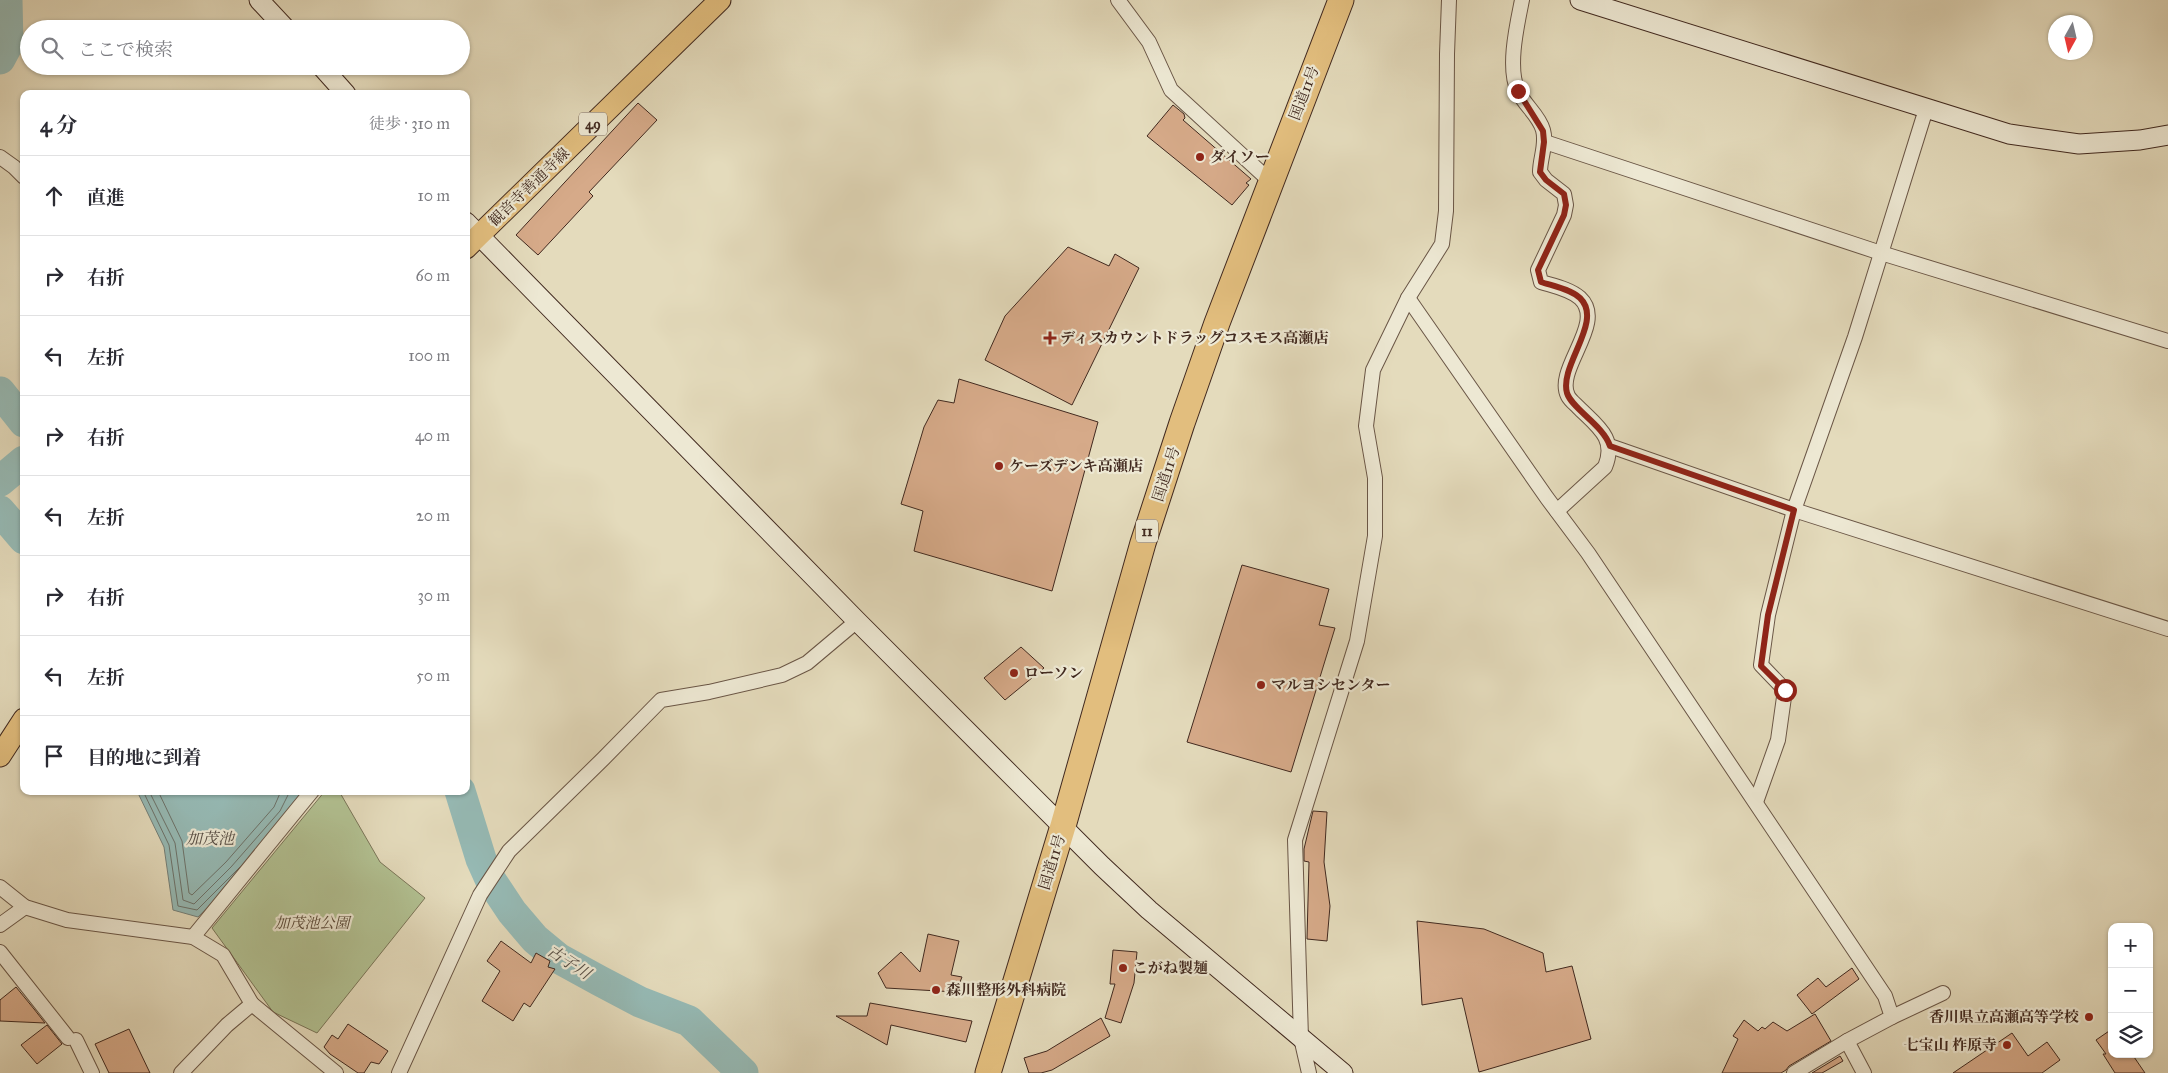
<!DOCTYPE html>
<html lang="ja">
<meta charset="utf-8">
<style>
:root{--surface:#fff;--page:#f7f7f7;--text:#2b2b33;--muted:#7c7c81;--line:#e1e1e2}
body{margin:0;font-family:"IM FELL Great Primer","Noto Serif JP",serif;background:var(--page);color:var(--text)}
.controls{position:absolute;right:15px;bottom:15px;display:grid;overflow:hidden;border-radius:10px;box-shadow:0 1px 4px #0004}
.controls button{width:45px;height:45px;display:grid;place-items:center;padding:0;border:0;border-bottom:1px solid var(--line);background:var(--surface);color:var(--text);font:25px sans-serif}
.compass{position:absolute;left:2048px;top:15px;width:45px;height:45px;border-radius:50%;background:var(--surface);box-shadow:0 1px 4px #0004;rotate:188deg}
.stop{position:absolute;width:15px;height:15px;margin:-11px;border:4px solid #8f2418;border-radius:50%;background:#fff}
.stop.end{background:#8f2418;border-color:#fff;box-shadow:0 1px 5px #0008}
.list{margin:0;padding:0;list-style:none}
h2{display:flex;justify-content:space-between;align-items:center;height:65px;margin:0;padding:0 20px;font-size:21px}
h2 small{font-size:16px;font-weight:400;color:var(--muted)}
.list li{display:grid;grid-template-columns:32px 1fr auto;gap:15px;align-items:center;box-sizing:border-box;height:80px;padding:0 20px;border-top:1px solid var(--line)}
.list b{display:block;font-size:19px;white-space:nowrap}
.list em{font-size:16px;font-style:normal;color:var(--muted)}
.icon{flex:none;width:28px;height:28px;fill:none;stroke:currentColor;stroke-width:2;stroke-linecap:round;stroke-linejoin:round}
.map{position:relative;flex:none;width:2168px;height:1073px;overflow:hidden}
.search{position:absolute;background:var(--surface);box-shadow:0 1px 4px #0004;left:20px;top:20px;width:450px;height:55px;display:flex;align-items:center;gap:12px;box-sizing:border-box;padding:0 18px;border-radius:28px;color:var(--muted);font-size:19px}
.panel{position:absolute;background:var(--surface);box-shadow:0 1px 4px #0004;left:20px;top:90px;width:450px;height:705px;border-radius:10px}
.map>svg:first-child{display:block}
.green{fill:#b2c192;stroke:#7a7558}
.water{fill:#96bab5;stroke:#748079}
.lines{fill:none;stroke-linecap:round;stroke-linejoin:round}
.shore{stroke:#6c726a;stroke-width:1}
.river{stroke:#96bab5;stroke-width:31}
.building{fill:#d6aa89;stroke:#41291f}
.street-casing{stroke:#6a5646;stroke-width:16}
.secondary-casing{stroke:#41291f;stroke-width:21}
.primary-casing{stroke:#41291f;stroke-width:23}
.highway-casing{stroke:#41291f;stroke-width:27}
.street{stroke:#ede8d3;stroke-width:14}
.secondary{stroke:#ede8d3;stroke-width:19}
.primary{stroke:#e2be7e;stroke-width:21}
.highway{stroke:#e2be7e;stroke-width:25}
.route{stroke:#8f2418;stroke-width:6}
.poi-dot{fill:#8f2418;stroke:#ede8d3;stroke-width:2}
.labels{text-anchor:middle;dominant-baseline:central;stroke-width:4.5;stroke-linejoin:round;paint-order:stroke}
.shield{fill:#ede8d3;stroke:#756255;stroke-width:1}
.shield-label{font-size:14px;font-weight:bold;fill:#41291f}
.street-label{font-size:15px;fill:#41291f;stroke:#ede8d3}
.poi-label{font-size:15px;font-weight:bold;fill:#41291f;stroke:#ede8d3;text-anchor:start}
.park-label{font-size:15px;font-style:italic;fill:#584736;stroke:#ede8d3}
.water-label{font-size:16px;font-style:italic;fill:#564d44;stroke:#ede8d3}
</style>
<div class="map">
<svg width="2168" height="1073" viewBox="0 0 2168 1073">
<rect width="100%" height="100%" fill="#e4dbbc"/>
<filter id="stains"><feTurbulence type="fractalNoise" baseFrequency=".004" numOctaves="4"/><feColorMatrix values="0 0 0 0 .2 0 0 0 0 .09 0 0 0 0 .02 0 0 0 .5 -.17"/></filter>
<radialGradient id="worn" r=".72"><stop offset=".6" stop-color="#630" stop-opacity="0"/><stop offset="1" stop-color="#630" stop-opacity=".3"/></radialGradient>
<polygon class="green" points="325,791 339,791 380,862 425,898 317,1033 273,1012 212,928"/>
<polygon class="water" points="137,791 302,791 290,817 239,875 198,917 173,910 164,847"/>
<g class="lines">
<g class="shore">
<polyline points="143,791 169,845 178,906 197,910 240,867"/>
<polyline points="149,791 175,843 183,900 194,904 231,867 280,811 290,791"/>
<polyline points="158,791 182,841 189,893 192,895 226,862 274,807 281,791"/>
</g>
<g class="river">
<polyline points="0,59 8,44 7,0"/>
<polyline points="0,392 24,422"/>
<polyline points="0,481 24,461"/>
<polyline points="0,511 24,539"/>
<polyline points="460,791 481,859 490,879 512,912 535,939 558,958 600,981 640,1002 689,1021 743,1073"/>
</g>
</g>
<g class="building">
<polygon points="638,103 657,120 589,192 593,196 538,255 516,235"/>
<polygon points="1173,105 1184,114 1185,118 1183,120 1251,179 1246,183 1249,185 1232,205 1147,136"/>
<polygon points="1068,247 1109,266 1115,254 1139,268 1072,405 985,360 1005,316"/>
<polygon points="959,379 1098,422 1052,591 914,551 923,511 901,504 924,427 938,400 954,403"/>
<polygon points="1242,565 1329,589 1319,625 1335,628 1291,772 1187,742"/>
<polygon points="1021,647 1044,668 1005,700 984,678"/>
<polygon points="1313,811 1327,812 1324,862 1330,906 1327,941 1307,939 1309,862 1304,861 1304,849"/>
<polygon points="1417,921 1484,929 1543,953 1546,972 1572,966 1591,1039 1479,1072 1462,998 1422,1005"/>
<polygon points="928,934 959,941 951,975 962,977 956,992 886,988 878,973 901,952 920,972"/>
<polygon points="501,941 531,963 536,953 550,961 548,967 555,969 530,1007 524,1003 513,1021 482,1001 500,971 487,961"/>
<polygon points="1113,950 1137,952 1134,983 1121,1023 1105,1018 1115,984 1110,984"/>
<polygon points="1852,968 1859,979 1812,1014 1797,995 1818,978 1826,987"/>
<polygon points="16,987 34,1009 45,1023 0,1021 0,1000"/>
<polygon points="870,1003 972,1021 966,1042 891,1025 887,1045 836,1016 867,1016"/>
<polygon points="1815,1014 1831,1041 1789,1066 1786,1070 1781,1073 1722,1073 1738,1039 1733,1036 1744,1020 1758,1031 1762,1027 1765,1029 1773,1022 1787,1031"/>
<polygon points="1101,1018 1110,1036 1052,1070 1041,1073 1029,1073 1024,1058 1047,1051"/>
<polygon points="348,1024 388,1051 379,1064 371,1062 364,1073 358,1073 330,1054 324,1047 332,1035 338,1039"/>
<polygon points="47,1025 62,1044 37,1064 21,1045"/>
<polygon points="129,1029 150,1073 109,1073 95,1044"/>
<polygon points="2112,1029 2112,1054 2132,1054 2145,1073 2115,1073 2103,1054 2106,1054 2096,1040"/>
<polygon points="2012,1033 2028,1056 2047,1042 2060,1060 2042,1073 1953,1073"/>
<polygon points="1840,1056 1843,1061 1822,1073 1812,1073"/>
</g>
<g class="lines">
<defs>
<g id="street">
<polyline points="1118,0 1149,42 1171,90 1270,181"/>
<path d="M1522,0C1517,25 1507,68 1518,91C1524,105 1539,115 1543,130C1547,144 1540,158 1540,172L1546,180L1564,194L1566,205L1564,215L1538,270L1541,282C1554,286 1570,289 1580,298C1607,323 1554,369 1568,396C1570,400 1575,404 1578,407C1597,426 1617,438 1605,467L1557,511"/>
<polyline points="1545,142 1881,253 2168,341"/>
<polyline points="0,157 14,167 24,177"/>
<polyline points="1408,298 1547,498 1588,553 1885,996 1892,1017 1847,1041 1864,1073"/>
<polyline points="1610,446 1794,510 2168,629"/>
<polyline points="1756,802 1778,740 1785,690 1761,665 1768,615 1794,510 1855,337 1926,109"/>
<polyline points="0,887 25,907 67,920 193,937 223,955 252,1004 336,1073"/>
<polyline points="0,925 25,907"/>
<polyline points="193,937 312,791"/>
<polyline points="0,952 68,1038"/>
<polyline points="1892,1017 1943,993"/>
<polyline points="76,1040 92,1073"/>
<polyline points="181,1073 227,1025 252,1004"/>
<polyline points="399,1073 480,895 509,851 603,759 661,700 709,692 782,675 807,663 857,621"/>
<polyline points="1309,1073 1301,1038 1295,840 1357,641 1375,536 1375,478 1366,426 1373,370 1408,298 1442,244 1446,211 1447,54 1449,0"/>
<polyline points="1794,1073 1847,1041"/>
</g>
<g id="secondary">
<polyline points="259,0 286,29"/>
<polyline points="1580,0 2009,134 2079,144 2140,140 2168,135"/>
<polyline points="321,66 346,94"/>
<polyline points="466,222 857,621 1102,866 1149,910 1343,1073"/>
</g>
<g id="primary">
<polyline points="466,248 720,0"/>
<polyline points="0,756 24,719"/>
</g>
<polyline id="highway" points="988,1073 1063,826 1143,543 1182,423 1217,323 1341,0"/>
</defs>
<use href="#street" class="street-casing"/>
<use href="#secondary" class="secondary-casing"/>
<use href="#primary" class="primary-casing"/>
<use href="#highway" class="highway-casing"/>
<use href="#street" class="street"/>
<use href="#secondary" class="secondary"/>
<use href="#primary" class="primary"/>
<use href="#highway" class="highway"/>
</g>
<g class="lines">
<path class="route" d="M1518,91L1543,131L1544,142L1540,172L1546,180L1564,194L1566,205L1564,215L1538,270L1541,282C1553,286 1570,289 1580,298C1604,321 1559,365 1567,393C1572,409 1603,425 1610,446L1794,510L1768,615L1761,666L1785,690"/>
</g>
<g class="poi-dot">
<circle cx="1200" cy="157" r="5"/>
<path d="M1047.5 330.5h5v5h5v5h-5v5h-5v-5h-5v-5h5z"/>
<circle cx="999" cy="466" r="5"/>
<circle cx="1014" cy="673" r="5"/>
<circle cx="1261" cy="685" r="5"/>
<circle cx="1123" cy="968" r="5"/>
<circle cx="936" cy="990" r="5"/>
<circle cx="2089" cy="1017" r="5"/>
<circle cx="2007" cy="1045" r="5"/>
</g>
<g class="labels">
<g class="shield">
<rect x="579" y="112.5" width="28" height="23" rx="4"/>
<rect x="1136" y="519.5" width="22" height="23" rx="4"/>
</g>
<g class="shield-label">
<text x="593" y="124">49</text>
<text x="1147" y="531">11</text>
</g>
<g class="street-label">
<text transform="translate(1304 93) rotate(-69)">国道11号</text>
<text transform="translate(529 187) rotate(-44)">観音寺善通寺線</text>
<text transform="translate(1166 474) rotate(-72)">国道11号</text>
<text transform="translate(1052 862) rotate(-73)">国道11号</text>
</g>
<g class="poi-label">
<text x="1210" y="157">ダイソー</text>
<text x="1060" y="338">ディスカウントドラッグコスモス高瀬店</text>
<text x="1009" y="466">ケーズデンキ高瀬店</text>
<text x="1024" y="673">ローソン</text>
<text x="1271" y="685">マルヨシセンター</text>
<text x="1133" y="968">こがね製麺</text>
<text x="946" y="990">森川整形外科病院</text>
<text x="2079" y="1017" text-anchor="end">香川県立高瀬高等学校</text>
<text x="1997" y="1045" text-anchor="end">七宝山 柞原寺</text>
</g>
<g class="park-label">
<text x="312" y="923">加茂池公園</text>
</g>
<g class="water-label">
<text x="210" y="838">加茂池</text>
<text transform="translate(569 962) rotate(33)">古子川</text>
</g>
</g>
<rect width="100%" height="100%" filter="url(#stains)"/>
<rect width="100%" height="100%" fill="url(#worn)"/>
</svg>
<div class="controls">
<button>+</button>
<button>−</button>
<button><svg class="icon" aria-label="layers" viewBox="0 0 24 24"><path d="M12 4l9 5-9 5-9-5zM3 14l9 5 9-5"/></svg></button>
</div>
<svg class="compass" viewBox="-18 -18 36 36"><path d="M0-13l5 13h-10z" fill="#e53935"/><path d="M0 13l5-13h-10z" fill="#7c7c81"/></svg>
<div class="stop" style="left:1785px;top:690px"></div>
<div class="stop end" style="left:1518px;top:91px"></div>
<div class="search"><svg class="icon" aria-label="search" viewBox="0 0 24 24"><circle cx="10" cy="10" r="6"/><path d="M15 15l6 6"/></svg>ここで検索</div>
<section class="panel">
<h2>4 分<small>徒歩 · 310 m</small></h2>
<ul class="list">
<li><svg class="icon" aria-label="ahead" viewBox="0 0 24 24"><path d="M12 20V5M6 11l6-6 6 6"/></svg><div><b>直進</b></div><em>10 m</em></li>
<li><svg class="icon" aria-label="right" viewBox="0 0 24 24"><path d="M7 20v-9h11M14 6l5 5-5 5"/></svg><div><b>右折</b></div><em>60 m</em></li>
<li><svg class="icon" aria-label="left" viewBox="0 0 24 24"><path d="M17 20v-9H6M10 6l-5 5 5 5"/></svg><div><b>左折</b></div><em>100 m</em></li>
<li><svg class="icon" aria-label="right" viewBox="0 0 24 24"><path d="M7 20v-9h11M14 6l5 5-5 5"/></svg><div><b>右折</b></div><em>40 m</em></li>
<li><svg class="icon" aria-label="left" viewBox="0 0 24 24"><path d="M17 20v-9H6M10 6l-5 5 5 5"/></svg><div><b>左折</b></div><em>20 m</em></li>
<li><svg class="icon" aria-label="right" viewBox="0 0 24 24"><path d="M7 20v-9h11M14 6l5 5-5 5"/></svg><div><b>右折</b></div><em>30 m</em></li>
<li><svg class="icon" aria-label="left" viewBox="0 0 24 24"><path d="M17 20v-9H6M10 6l-5 5 5 5"/></svg><div><b>左折</b></div><em>50 m</em></li>
<li><svg class="icon" aria-label="arrive" viewBox="0 0 24 24"><path d="M6 21V4h12l-3 4 3 4H6"/></svg><div><b>目的地に到着</b></div></li>
</ul>
</section>
</div>
